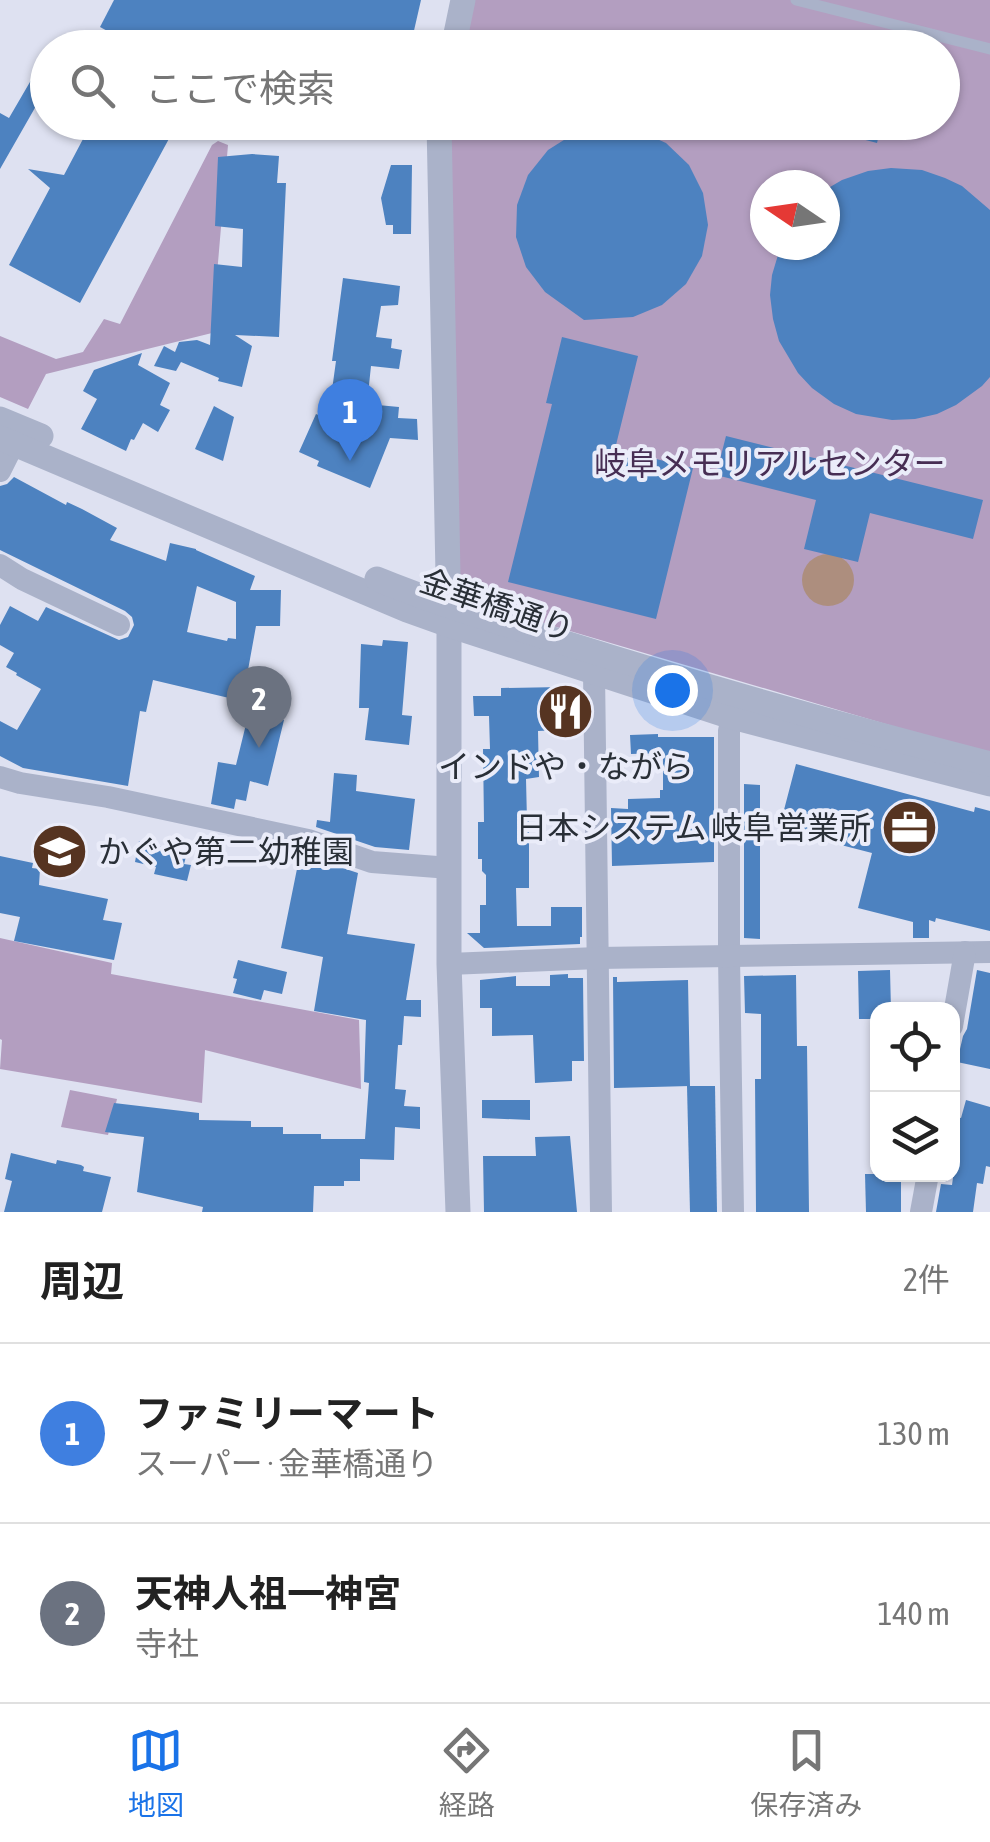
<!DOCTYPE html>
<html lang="ja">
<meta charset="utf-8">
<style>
:root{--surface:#fff;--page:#f2f2f2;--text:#222;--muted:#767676;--line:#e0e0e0;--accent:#1a73e8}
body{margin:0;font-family:"Asap Condensed","Noto Sans JP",sans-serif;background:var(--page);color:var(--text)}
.controls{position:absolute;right:30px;bottom:30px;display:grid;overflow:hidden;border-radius:20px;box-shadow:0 2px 8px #0004}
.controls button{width:90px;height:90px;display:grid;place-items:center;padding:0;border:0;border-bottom:2px solid var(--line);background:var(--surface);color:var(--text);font:50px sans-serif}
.compass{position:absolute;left:750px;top:170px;width:90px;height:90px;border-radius:50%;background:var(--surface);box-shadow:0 2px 8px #0004;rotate:283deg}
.you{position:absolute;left:672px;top:690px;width:35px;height:35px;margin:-25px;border:8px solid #fff;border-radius:50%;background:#1a73e8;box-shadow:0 0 0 15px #1a73e833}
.badge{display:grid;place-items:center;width:65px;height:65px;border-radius:50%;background:var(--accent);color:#fff;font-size:32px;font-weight:700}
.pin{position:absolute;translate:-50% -82px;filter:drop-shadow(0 2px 5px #0008)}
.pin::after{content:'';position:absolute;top:52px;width:35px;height:30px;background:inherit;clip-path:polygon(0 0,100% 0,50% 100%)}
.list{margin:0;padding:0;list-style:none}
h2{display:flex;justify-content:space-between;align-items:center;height:130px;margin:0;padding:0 40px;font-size:42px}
h2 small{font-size:32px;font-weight:400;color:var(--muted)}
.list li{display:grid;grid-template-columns:65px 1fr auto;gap:30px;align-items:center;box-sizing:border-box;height:180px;padding:0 40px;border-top:2px solid var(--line)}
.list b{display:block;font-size:38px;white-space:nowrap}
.list p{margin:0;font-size:32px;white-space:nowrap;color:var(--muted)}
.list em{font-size:32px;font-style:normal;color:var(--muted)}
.icon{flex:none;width:55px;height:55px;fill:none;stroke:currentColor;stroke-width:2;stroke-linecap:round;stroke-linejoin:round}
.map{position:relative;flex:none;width:990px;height:1212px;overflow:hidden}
.search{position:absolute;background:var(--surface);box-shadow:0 2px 8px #0004;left:30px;right:30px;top:30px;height:110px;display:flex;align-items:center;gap:25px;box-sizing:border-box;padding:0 35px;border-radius:55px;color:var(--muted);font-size:38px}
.sheet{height:490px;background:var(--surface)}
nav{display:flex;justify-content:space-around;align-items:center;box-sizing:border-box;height:140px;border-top:2px solid var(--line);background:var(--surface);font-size:28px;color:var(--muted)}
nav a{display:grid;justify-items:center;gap:5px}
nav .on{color:var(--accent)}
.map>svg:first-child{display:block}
.green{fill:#b39ec0;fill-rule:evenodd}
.water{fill:#ad8e7e}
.building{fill:#4d82c0;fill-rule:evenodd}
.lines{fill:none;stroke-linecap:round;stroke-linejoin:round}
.service{stroke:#aab2c9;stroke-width:11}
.minor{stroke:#aab2c9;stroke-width:22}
.tertiary{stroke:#aab2c9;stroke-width:25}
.labels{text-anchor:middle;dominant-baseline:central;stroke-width:8;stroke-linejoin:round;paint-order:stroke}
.park-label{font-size:32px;fill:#472e54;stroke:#eaecf9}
.street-label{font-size:32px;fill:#292f37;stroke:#eaecf9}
.poi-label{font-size:32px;fill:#292f37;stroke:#eaecf9}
</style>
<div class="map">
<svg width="990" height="1212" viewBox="0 0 990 1212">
<rect width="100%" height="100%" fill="#dee1f1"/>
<g class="green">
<path d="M470,0H990V752L923,735L492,608L459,577L447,123L942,122V48L460,47ZM765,185H825V245H765Z"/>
<polygon points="218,141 228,145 212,333 46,374 28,409 0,397 0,336 56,359 83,352 104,319 120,324 212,145"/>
<polygon points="0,938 112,963 111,974 359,1020 361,1089 205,1050 202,1103 0,1069 2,1040 0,1039"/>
<polygon points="70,1090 117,1099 108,1135 61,1127"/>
</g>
<circle class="water" cx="828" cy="580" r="26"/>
<g class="building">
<polygon points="114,0 421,0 410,48 139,48 100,27"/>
<polygon points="48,51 48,85 0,169 0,113 9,118"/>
<polygon points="92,122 148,122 171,135 80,303 9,265 50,188 28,169 64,175"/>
<polygon points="861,122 882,122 877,143 858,138"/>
<polygon points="606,126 637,130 666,143 689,165 703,193 708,225 702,256 686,284 662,305 633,317 584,320 545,292 526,267 516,237 517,205 528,175 548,150 575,133"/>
<polygon points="252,154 279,156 277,183 286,183 279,337 235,335 252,346 242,387 218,381 219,378 181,362 176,371 154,366 164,346 175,352 179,342 197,340 210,345 214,264 242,267 243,229 215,226 218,157"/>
<polygon points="391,165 412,165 411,234 393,234 393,225 386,225 381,198"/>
<polygon points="891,168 922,170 945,178 962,186 990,210 990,377 982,386 956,405 937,414 915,419 892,420 856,414 834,404 812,388 798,373 779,341 773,319 770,295 772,275 781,245 825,245 825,190 842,180 868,171"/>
<polygon points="343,278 400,286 398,305 381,306 376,337 392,339 391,348 402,350 399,369 371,366 367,404 399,407 398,418 417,419 418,440 390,438 370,488 317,466 319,461 299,452 316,414 328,419 336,361 332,361"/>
<polygon points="562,337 638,356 615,449 693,468 656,619 508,582 552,404 546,403"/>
<polygon points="142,353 138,365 170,383 160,405 170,410 158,432 143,423 134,440 131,439 126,451 81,429 97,399 83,391 94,370"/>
<polygon points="214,406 234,417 223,461 195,449"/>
<polygon points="726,436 983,500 973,539 870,513 858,562 804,549 816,500 716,475"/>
<path d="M14,477L66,505L67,502L82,509L117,528L110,540L166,561L170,543L196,549V550L255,576L250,590H281L280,626H256L248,670L252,671L246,702L153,680L146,712L140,711L128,786L23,768L0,756V721L17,730L41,689L16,675L17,673L6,667L14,653L0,645V625L10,606L38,621L46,607L119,640L128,637L134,625L132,617L125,611L0,550V486L7,484ZM197,586L236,602V639L228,638L227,641L187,632Z"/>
<polygon points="383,640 408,642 402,715 412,716 409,745 365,740 369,708 359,708 361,644 382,646"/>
<polygon points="561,687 569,692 579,704 580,729 538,731 539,777 526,779 527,821 529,821 529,888 516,888 517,926 551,926 551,907 582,907 582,937 580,937 580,944 484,948 467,933 480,933 480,905 486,905 486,875 482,871 482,859 478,859 478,822 484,822 483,749 490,749 489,716 474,716 473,696 501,696 501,688"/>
<polygon points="249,712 284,720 268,786 250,781 246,801 236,799 234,809 211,804 218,762 236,765"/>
<polygon points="658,734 658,737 714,737 714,862 612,866 611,808 628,809 628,799 660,798 660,790 663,790 663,753 631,754 630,735"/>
<polygon points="796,764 974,812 975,807 990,811 990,931 936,918 935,922 929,920 929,938 913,938 913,922 858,908 872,853 779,829"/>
<polygon points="334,773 357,775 356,791 415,799 409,850 375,847 316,827 317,820 330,822"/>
<polygon points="744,784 760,785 760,939 744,938"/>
<polygon points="139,841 187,853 184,864 191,865 187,881 154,874 156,867 135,862"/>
<polygon points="300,854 358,873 347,934 415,944 406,1000 421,1000 421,1017 404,1016 402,1045 398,1045 395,1089 406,1090 404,1106 420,1107 420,1129 395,1127 394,1160 360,1159 360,1181 344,1181 344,1186 314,1186 313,1212 202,1212 203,1207 137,1192 144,1137 105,1132 114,1103 199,1113 199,1120 251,1121 251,1127 283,1127 283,1134 321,1134 321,1139 365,1139 369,1083 364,1082 366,1020 314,1011 323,957 281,948"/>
<polygon points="0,856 33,863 32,868 40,869 39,885 108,899 103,920 122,923 114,960 14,941 20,917 0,913"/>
<polygon points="238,960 287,972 282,994 264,990 261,1000 233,993 237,979 233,978"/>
<polygon points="890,970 891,1010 878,1010 878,1019 859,1019 858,971"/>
<polygon points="977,970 990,973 990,1069 957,1062 963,1036 967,1029"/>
<polygon points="568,974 568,978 583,978 584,1061 572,1061 572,1081 535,1083 533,1035 492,1036 492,1008 480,1008 480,980 516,976 516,986 550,986 550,975"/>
<polygon points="796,975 797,1046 807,1046 809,1212 756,1212 755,1079 761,1079 761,1014 745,1013 744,976"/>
<polygon points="613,977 617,977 617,982 688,980 690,1086 614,1088"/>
<polygon points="687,1086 715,1086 717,1212 690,1212"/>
<polygon points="482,1100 530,1100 530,1120 482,1118"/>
<polygon points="966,1100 990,1107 990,1167 986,1166 983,1184 977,1183 973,1212 936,1212 941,1184 952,1185 958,1141 952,1140 952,1116 961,1118"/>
<polygon points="570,1136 577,1212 484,1212 483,1156 536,1156 535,1137"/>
<polygon points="11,1153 56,1164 57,1160 81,1165 84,1167 83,1171 111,1177 102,1212 4,1212 12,1181 5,1179"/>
<polygon points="865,1174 901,1174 901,1212 866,1212"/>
</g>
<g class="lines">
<polyline class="service" points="796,0 990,49"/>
<g class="minor">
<polyline points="0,471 14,443"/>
<polyline points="0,565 22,579 119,625"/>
<polyline points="594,672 601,1212"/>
<polyline points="732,717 729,731 729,956 733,1212"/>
<polyline points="0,777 20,783 108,797 308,840 372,862 450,868"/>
<polyline points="449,964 598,958 990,952"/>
<polyline points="952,1026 965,952"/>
<polyline points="921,1212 928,1174"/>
</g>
<g class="tertiary">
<polyline points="453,48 463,0"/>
<polyline points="439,122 449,625 449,964 458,1212"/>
<polyline points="0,419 41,436"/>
<polyline points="0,438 407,610 449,625 732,717 990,784"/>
<path d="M377,579C438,604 502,623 565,643C705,687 847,727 990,764"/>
</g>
</g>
<defs>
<symbol id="restaurant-disc" viewBox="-11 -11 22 22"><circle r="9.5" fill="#563421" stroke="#eaecf9"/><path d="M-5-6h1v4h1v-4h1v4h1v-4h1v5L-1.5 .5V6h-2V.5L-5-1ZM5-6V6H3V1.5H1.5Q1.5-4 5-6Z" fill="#fff"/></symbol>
<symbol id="office-disc" viewBox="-11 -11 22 22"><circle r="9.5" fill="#563421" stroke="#eaecf9"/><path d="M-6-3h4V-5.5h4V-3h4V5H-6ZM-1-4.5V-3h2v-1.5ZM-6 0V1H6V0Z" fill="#fff"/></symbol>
<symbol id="school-disc" viewBox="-11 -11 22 22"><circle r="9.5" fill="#563421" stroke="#eaecf9"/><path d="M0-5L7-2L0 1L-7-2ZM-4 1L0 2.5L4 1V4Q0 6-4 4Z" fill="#fff"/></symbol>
</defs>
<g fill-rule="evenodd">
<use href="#restaurant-disc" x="534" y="680" width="63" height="63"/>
<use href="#office-disc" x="878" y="796" width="63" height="63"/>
<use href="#school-disc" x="28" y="820" width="63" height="63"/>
</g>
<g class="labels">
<g class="park-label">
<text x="770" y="463">岐阜メモリアルセンター</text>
</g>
<g class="street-label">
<text transform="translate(497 605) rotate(19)">金華橋通り</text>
</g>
<g class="poi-label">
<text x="566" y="766">インドや・ながら</text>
<text x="871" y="827" text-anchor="end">日本システム 岐阜営業所</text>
<text x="98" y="851" text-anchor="start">かぐや第二幼稚園</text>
</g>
</g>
</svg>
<div class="controls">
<button><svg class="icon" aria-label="locate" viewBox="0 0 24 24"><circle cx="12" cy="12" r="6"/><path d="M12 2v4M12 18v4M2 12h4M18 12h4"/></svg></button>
<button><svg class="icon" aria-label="layers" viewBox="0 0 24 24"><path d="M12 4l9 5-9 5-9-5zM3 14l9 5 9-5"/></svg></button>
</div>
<svg class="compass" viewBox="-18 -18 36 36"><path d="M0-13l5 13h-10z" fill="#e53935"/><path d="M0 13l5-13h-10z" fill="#767676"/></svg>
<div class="you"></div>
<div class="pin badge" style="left:350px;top:461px;background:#3f7fe0">1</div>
<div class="pin badge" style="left:259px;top:748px;background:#6b7280">2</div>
<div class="search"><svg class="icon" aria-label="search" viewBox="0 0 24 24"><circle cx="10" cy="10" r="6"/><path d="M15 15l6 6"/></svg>ここで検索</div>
</div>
<section class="sheet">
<h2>周辺<small>2件</small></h2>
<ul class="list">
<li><span class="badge" style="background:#3f7fe0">1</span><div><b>ファミリーマート</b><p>スーパー · 金華橋通り</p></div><em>130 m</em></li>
<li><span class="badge" style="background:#6b7280">2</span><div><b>天神人祖一神宮</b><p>寺社</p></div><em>140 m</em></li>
</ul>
</section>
<nav>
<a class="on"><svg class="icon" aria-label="map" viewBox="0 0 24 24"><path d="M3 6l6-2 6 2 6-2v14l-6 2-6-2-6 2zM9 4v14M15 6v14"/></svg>地図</a>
<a><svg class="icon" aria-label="directions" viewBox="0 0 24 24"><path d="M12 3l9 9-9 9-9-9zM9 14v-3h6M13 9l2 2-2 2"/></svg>経路</a>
<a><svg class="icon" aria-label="saved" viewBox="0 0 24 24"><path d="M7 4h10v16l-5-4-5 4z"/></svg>保存済み</a>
</nav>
